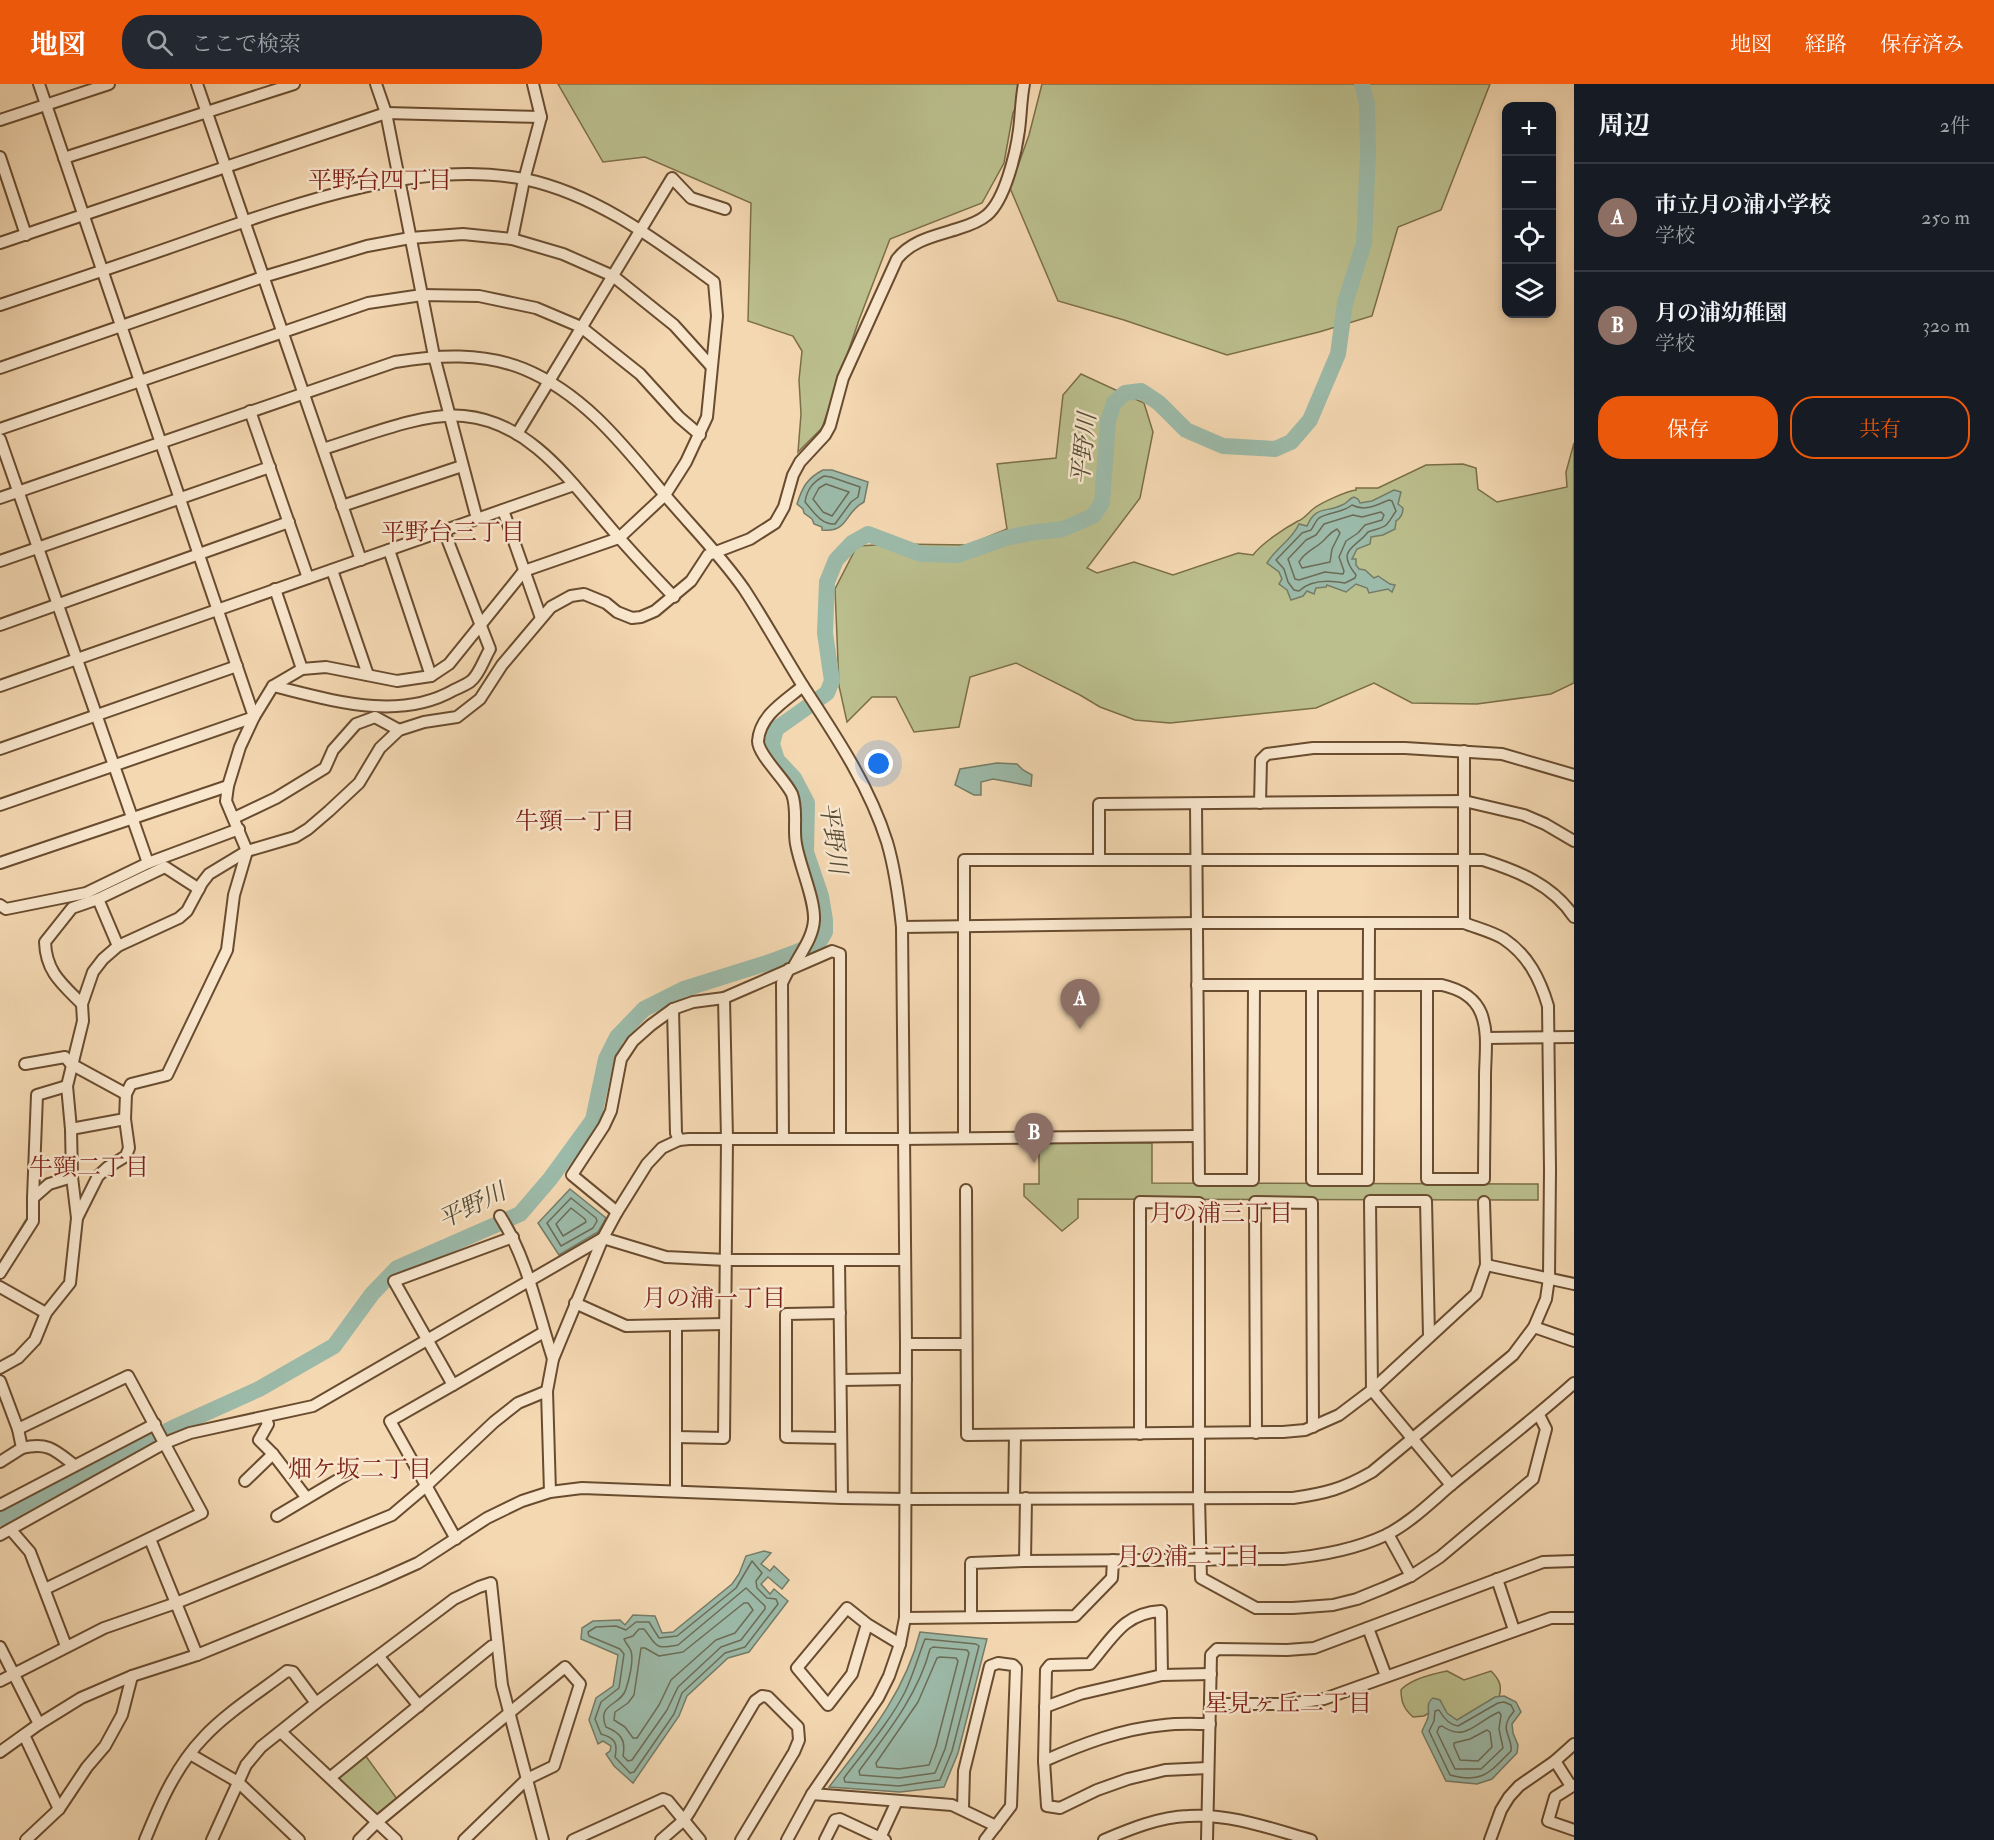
<!DOCTYPE html>
<html lang="ja">
<meta charset="utf-8">
<style>
:root{--surface:#171b24;--page:#242831;--text:#f1f3f6;--muted:#9ea1a6;--line:#363941;--accent:#ea580c}
body{margin:0;font-family:"IM FELL Double Pica","Noto Serif JP",serif;background:var(--page);color:var(--text)}
.controls{position:absolute;right:18px;top:18px;display:grid;overflow:hidden;border-radius:12px;box-shadow:0 3px 9px #0003}
.controls button{width:54px;height:54px;display:grid;place-items:center;padding:0;border:0;border-bottom:2px solid var(--line);background:var(--surface);color:var(--text);font:30px sans-serif}
.you{position:absolute;left:879px;top:680px;width:21px;height:21px;margin:-15px;border:4px solid #fff;border-radius:50%;background:#1a73e8;box-shadow:0 0 0 9px #1a73e833}
.badge{display:grid;place-items:center;width:39px;height:39px;border-radius:50%;background:var(--accent);color:#fff;font-size:20px;font-weight:700}
.pin{position:absolute;translate:-50% -50px;filter:drop-shadow(0 2px 3px #0008)}
.pin::after{content:'';position:absolute;top:32px;width:21px;height:18px;background:inherit;clip-path:polygon(0 0,100% 0,50% 100%)}
.list{margin:0;padding:0;list-style:none}
h2{display:flex;justify-content:space-between;align-items:center;height:78px;margin:0;padding:0 24px;font-size:26px}
h2 small{font-size:20px;font-weight:400;color:var(--muted)}
.list li{display:grid;grid-template-columns:39px 1fr auto;gap:18px;align-items:center;box-sizing:border-box;height:108px;padding:0 24px;border-top:2px solid var(--line)}
.list b{display:block;font-size:22px;white-space:nowrap}
.list p{margin:0;font-size:20px;white-space:nowrap;color:var(--muted)}
.list em{font-size:20px;font-style:normal;color:var(--muted)}
.actions{display:flex;gap:12px;padding:18px 24px}
.actions a{flex:1;padding:14px 0;border:2px solid var(--accent);border-radius:24px;text-align:center;font-size:21px;color:var(--accent)}
.actions .main{background:var(--accent);color:#fff}
.icon{flex:none;width:33px;height:33px;fill:none;stroke:currentColor;stroke-width:2;stroke-linecap:round;stroke-linejoin:round}
.map{position:relative;flex:none;width:1574px;height:1756px;overflow:hidden}
header{display:flex;align-items:center;gap:36px;box-sizing:border-box;height:84px;padding:0 30px;background:var(--accent);color:#fff}
header strong{font-size:28px}
nav{display:flex;gap:33px;margin-inline-start:auto;font-size:21px}
.search{width:420px;height:54px;background:var(--page);display:flex;align-items:center;gap:15px;box-sizing:border-box;padding:0 21px;border-radius:24px;color:var(--muted);font-size:22px}
main{display:flex}
aside{flex:1;background:var(--surface)}
.map>svg:first-child{display:block}
.green{fill:#bbbf8d;stroke:#7b6e48;stroke-width:1.5}
.water{fill:#9cbaa9;stroke:#757c67;stroke-width:1.5}
.lines{fill:none;stroke-linecap:round;stroke-linejoin:round}
.shore{stroke:#6c6c56;stroke-width:1.5}
.stream{stroke:#757c67;stroke-width:3}
.river{stroke:#9cbaa9;stroke-width:16}
.minor-casing{stroke:#694c2f;stroke-width:14}
.minor{stroke:#f8e6cd;stroke-width:10}
.labels{text-anchor:middle;dominant-baseline:central;stroke-width:5;stroke-linejoin:round;paint-order:stroke}
.neighbourhood-label{font-size:24px;fill:#7a1f14;stroke:#f8e6cd}
.water-label{font-size:24px;font-style:italic;fill:#584d35;stroke:#f8e6cd}
</style>
<header>
<strong>地図</strong>
<div class="search"><svg class="icon" aria-label="search" viewBox="0 0 24 24"><circle cx="10" cy="10" r="6"/><path d="M15 15l6 6"/></svg>ここで検索</div>
<nav><a>地図</a><a>経路</a><a>保存済み</a></nav>
</header>
<main>
<div class="map">
<svg width="1574" height="1756" viewBox="0 0 1574 1756">
<rect width="100%" height="100%" fill="#f4d8b2"/>
<filter id="stains"><feTurbulence type="fractalNoise" baseFrequency=".00333" numOctaves="4"/><feColorMatrix values="0 0 0 0 .2 0 0 0 0 .09 0 0 0 0 .02 0 0 0 .5 -.17"/></filter>
<radialGradient id="worn" r=".72"><stop offset=".6" stop-color="#630" stop-opacity="0"/><stop offset="1" stop-color="#630" stop-opacity=".3"/></radialGradient>
<g class="green">
<polygon points="558,0 1027,0 1013,29 1004,79 982,119 890,155 859,236 822,344 798,368 801,330 799,296 802,267 793,252 748,237 751,119 645,73 603,78"/>
<polygon points="1042,0 1490,0 1441,126 1398,143 1372,232 1319,248 1227,271 1124,236 1058,217 1010,104 1029,51"/>
<path d="M1081,290L1144,319L1153,348L1140,414L1087,484L1097,489L1134,478L1173,491L1238,469L1253,471C1262,459 1285,444 1298,437C1304,435 1308,429 1313,425C1320,419 1347,407 1356,406V404H1378L1426,381L1463,380L1476,384L1478,405L1497,418L1567,403L1566,388L1574,359V599L1551,610L1477,620L1412,619L1374,599L1316,624L1170,639L1135,636L1100,623L1080,611L1016,579L970,593L959,643L914,648L896,613H872L847,638L839,602L835,505L857,462L896,460L968,461L1007,445L997,380L1056,374L1063,311Z"/>
<polygon points="1039,1058 1152,1059 1152,1099 1538,1100 1538,1116 1078,1115 1078,1134 1062,1147 1024,1112 1024,1100 1039,1100"/>
<path d="M1447,1587L1464,1596L1491,1587C1500,1596 1503,1603 1498,1616L1471,1634L1453,1637L1437,1624L1424,1632L1413,1633C1404,1625 1401,1618 1401,1606C1410,1595 1432,1590 1447,1587Z"/>
<polygon points="365,1671 397,1715 376,1733 338,1695 339,1692"/>
</g>
<g class="water">
<path d="M823,386H832L868,398L864,418C844,428 849,449 822,446V443L814,440L812,435L804,429L803,425L797,420C802,404 807,394 823,386Z"/>
<path d="M1394,406L1401,408L1398,420L1403,424C1403,430 1401,434 1396,437L1395,445L1383,451L1371,453L1370,460L1357,465L1352,475H1356V481L1359,485L1365,486L1374,494L1378,492L1390,500L1395,501L1392,508L1388,505L1369,509L1367,504L1356,500L1346,508L1327,501L1326,503L1316,504L1314,510L1307,507L1303,512L1291,516L1287,506L1279,500L1282,495L1279,488L1267,479C1276,464 1292,456 1299,440L1307,442C1316,421 1326,429 1342,421C1348,419 1348,415 1354,413L1358,415L1360,419L1372,417Z"/>
<polygon points="997,679 1017,680 1023,686 1032,691 1031,702 993,695 981,698 981,711 974,711 955,701 960,685"/>
<polygon points="570,1105 606,1134 598,1148 559,1171 538,1139"/>
<polygon points="764,1467 771,1469 761,1480 770,1487 774,1482 789,1496 782,1505 768,1493 761,1500 770,1510 774,1505 788,1517 749,1568 728,1574 687,1612 679,1632 633,1699 614,1682 606,1670 610,1667 611,1662 603,1657 598,1660 589,1636 596,1614 613,1602 618,1571 581,1555 582,1544 593,1537 620,1536 625,1541 633,1531 655,1532 662,1549 673,1548 732,1500 739,1490 746,1472"/>
<path d="M920,1548L987,1555L958,1669L944,1703L900,1708L829,1703C867,1654 905,1609 920,1548Z"/>
<path d="M1504,1612L1516,1618L1521,1628L1512,1640L1513,1649L1518,1661L1517,1669L1492,1695L1477,1700L1446,1697L1422,1648C1423,1643 1427,1638 1428,1633C1430,1625 1425,1620 1433,1614L1440,1616L1447,1629L1457,1636L1495,1613Z"/>
</g>
<g class="lines">
<g class="shore">
<path d="M824,392L831,393L860,403L858,413L851,418L835,440C821,441 813,427 805,418C807,405 813,398 824,392Z"/>
<polygon points="826,400 849,408 832,432 823,428 813,415 819,404"/>
<path d="M1389,416L1392,417L1396,427C1384,445 1389,441 1368,448C1356,464 1335,465 1356,491L1355,494L1345,499C1329,496 1311,495 1299,507L1294,506L1288,498L1284,485L1276,476L1302,449L1311,446C1314,442 1315,437 1319,434C1329,428 1342,429 1352,421C1365,428 1376,421 1389,416Z"/>
<polygon points="1381,428 1384,431 1382,436 1365,441 1358,449 1346,457 1339,473 1344,487 1343,490 1325,488 1299,496 1295,495 1288,475 1306,456 1316,451 1324,440 1353,431 1362,433"/>
<path d="M1337,445L1340,449L1332,465L1330,478L1302,484L1299,478C1306,467 1313,466 1322,458C1328,453 1329,449 1337,445Z"/>
<polygon points="571,1114 596,1134 597,1137 593,1144 561,1162 547,1139"/>
<polygon points="571,1124 585,1135 586,1138 563,1152 556,1140"/>
<path d="M752,1477L762,1489L756,1497L757,1504L767,1514L776,1515L778,1520L745,1563L725,1569L682,1609L674,1630L634,1688L630,1689L615,1673C618,1659 615,1654 601,1650L595,1635L601,1618L619,1604L624,1570L620,1565L589,1552L588,1548L596,1543L616,1542L626,1546L636,1538H649L659,1554L677,1552L736,1504Z"/>
<path d="M746,1504L765,1522V1525L741,1556L721,1563L678,1603L667,1626L632,1676L628,1677L623,1672C626,1656 621,1649 606,1643C596,1619 621,1622 626,1605C629,1596 634,1576 631,1567C629,1562 626,1560 624,1555L633,1552L639,1545H644C657,1561 653,1566 678,1561Z"/>
<polygon points="744,1519 748,1519 753,1526 735,1549 716,1556 671,1596 659,1621 637,1654 633,1654 625,1643 614,1636 615,1628 628,1619 634,1611 641,1564 645,1564 659,1572 683,1568"/>
<path d="M925,1555L976,1560L979,1562L952,1667L940,1696L899,1702L845,1698L844,1694C865,1666 889,1639 905,1608C913,1591 918,1573 925,1555Z"/>
<path d="M933,1563L967,1566L969,1569L945,1665L935,1689L899,1694L860,1691L859,1687C887,1649 918,1611 930,1565Z"/>
<polygon points="940,1573 956,1574 958,1577 936,1662 929,1681 899,1685 877,1683 876,1679 918,1618 937,1574"/>
<path d="M1504,1618L1511,1621L1514,1627C1512,1630 1509,1633 1508,1636C1502,1647 1513,1656 1511,1667C1490,1688 1483,1700 1450,1691L1429,1647L1434,1637L1435,1627L1439,1626C1443,1633 1450,1641 1458,1642L1498,1619Z"/>
<path d="M1499,1628L1501,1631L1499,1645L1503,1664L1481,1685H1455L1437,1648L1439,1643L1442,1642C1466,1659 1477,1637 1499,1628Z"/>
<polygon points="1487,1646 1490,1648 1492,1663 1478,1677 1460,1676 1454,1662 1454,1659 1470,1655"/>
</g>
<polyline class="stream" points="0,1179 29,1132"/>
<polyline class="river" points="0,1434 52,1405 177,1342 259,1305 334,1262 372,1210 397,1184 520,1130 550,1095 593,1036 606,975 617,953 644,925 684,905 770,878 818,860 825,848 825,836 821,812 806,768 807,719 794,694 777,676 772,660 776,645 827,609 832,597 825,549 827,498 836,476 852,459 868,450 921,470 958,471 1006,454 1030,449 1063,445 1093,432 1102,419 1108,337 1114,319 1125,309 1141,307 1159,319 1186,346 1223,362 1275,365 1291,358 1310,336 1338,270 1345,219 1364,159 1368,69 1367,20 1362,0"/>
<defs>
<g id="minor">
<polyline points="197,0 361,476"/>
<polyline points="376,0 386,29 434,272 477,435"/>
<polyline points="0,36 109,0"/>
<polyline points="0,73 26,151"/>
<polyline points="64,74 294,0"/>
<polyline points="512,155 524,96 541,33 533,0"/>
<polyline points="0,159 386,29 541,33"/>
<path d="M0,221C60,201 120,181 180,160C283,124 414,74 524,95C596,110 656,156 714,198L717,232L707,333L686,378L665,411L619,454L524,487L449,580L431,592L397,597L326,583L302,585L273,602L254,633L240,663L228,702L226,717L247,767L234,811L227,866L167,991L131,1000L126,1010L125,1035L71,1045L72,1093L77,1134L70,1199L46,1229L35,1256L18,1274L0,1284"/>
<polyline points="0,284 263,193 367,162 410,154 463,150 512,155 563,170 613,192 674,241 711,282"/>
<polyline points="250,327 308,494"/>
<polyline points="0,345 368,219 422,211 479,212 536,224 581,243 640,290 679,333 700,351"/>
<polyline points="517,350 672,94 691,114 725,125"/>
<polyline points="0,355 148,779"/>
<path d="M323,365C363,353 422,328 464,332C530,338 570,397 609,442C630,467 652,490 674,513"/>
<path d="M0,414L395,278C438,271 482,268 524,285C582,309 621,358 659,404C687,438 719,469 744,505C765,537 783,570 803,602C835,651 869,701 887,758C895,785 899,815 902,843L906,1260L905,1534L900,1560L889,1592L878,1614L812,1710L787,1756"/>
<polyline points="342,422 462,382"/>
<polyline points="503,426 541,534"/>
<polyline points="389,466 431,592"/>
<polyline points="0,477 270,383"/>
<polyline points="332,486 368,591"/>
<polyline points="275,505 302,585"/>
<polyline points="0,541 289,438"/>
<polyline points="0,602 574,401"/>
<path d="M273,602C331,616 398,638 454,606C460,603 466,601 471,597C479,591 484,575 490,565L444,447"/>
<polyline points="0,665 237,582"/>
<polyline points="1464,667 1464,839"/>
<polyline points="1260,719 1261,676 1267,670 1313,664 1405,664 1502,670 1574,691"/>
<polyline points="1196,720 1199,1096 1253,1096 1254,901"/>
<polyline points="0,721 254,633 39,0"/>
<polyline points="234,734 276,714 325,684 333,666 356,640 375,633 399,646"/>
<polyline points="1099,775 1099,720 1464,717 1524,731 1545,740 1574,757"/>
<polyline points="0,779 228,702"/>
<polyline points="98,815 118,862"/>
<polyline points="0,821 6,825 86,809 148,779 239,745"/>
<path d="M794,882C802,867 813,853 814,836C815,815 800,783 796,760C793,744 798,726 792,710C785,695 758,671 758,657C760,631 785,617 803,602"/>
<path d="M1197,901H1442C1459,905 1474,912 1481,929C1489,949 1485,973 1485,993C1485,1027 1484,1061 1484,1095H1427V901"/>
<polyline points="1312,901 1312,1096 1368,1096 1369,840"/>
<path d="M82,920C62,900 46,888 45,858L72,824L98,815L165,783L199,805"/>
<polyline points="673,925 676,1049 679,1056"/>
<polyline points="1486,954 1574,953"/>
<polyline points="25,980 65,973 71,980 126,1010"/>
<path d="M71,1045L67,1002L83,937L82,920L93,888L103,875L118,862L179,834L187,827L202,799L209,790L247,767L295,753L308,745L329,727L359,699L380,664L399,646L424,638L457,633L480,615L502,581L551,523L571,512L584,510L606,519L617,528L632,534L641,533L655,527L691,497L708,471L750,455L775,439L784,423L793,391L800,378L825,351L830,342L843,294L897,175C912,156 935,152 957,145C967,142 979,138 987,131C1005,116 1016,69 1019,46C1021,31 1021,15 1024,0"/>
<path d="M964,1054V776H1483C1518,787 1553,801 1574,833"/>
<polyline points="783,1055 782,899 789,885"/>
<polyline points="966,1106 967,1351 1283,1348 1305,1346 1339,1331 1372,1306 1476,1210 1486,1181 1484,1118"/>
<polyline points="33,1114 37,1011 67,1002"/>
<polyline points="617,1128 572,1091 604,1042 611,1027 621,975 633,957 651,941 673,925 693,918 724,914 832,867 840,870 840,1055"/>
<path d="M500,1132C528,1176 537,1226 553,1275"/>
<polyline points="77,1134 98,1092 108,1083 126,1072 129,1064 125,1035"/>
<polyline points="513,1153 394,1197 453,1301 544,1248"/>
<polyline points="839,1176 842,1414"/>
<polyline points="1486,1181 1574,1200"/>
<polyline points="0,1189 33,1137 33,1114 49,1100 72,1093"/>
<polyline points="0,1203 46,1229"/>
<polyline points="575,1219 626,1242 725,1240"/>
<polyline points="840,1229 786,1230 786,1353 841,1354"/>
<polyline points="1534,1243 1574,1257"/>
<polyline points="1429,1252 1426,1117 1370,1117 1372,1306 1451,1401"/>
<polyline points="906,1260 966,1260"/>
<polyline points="841,1296 906,1295"/>
<polyline points="0,1297 18,1345 22,1364 0,1378"/>
<polyline points="453,1301 390,1337 456,1455"/>
<polyline points="265,1333 268,1340 259,1356 273,1370 306,1413"/>
<polyline points="18,1345 128,1292 202,1429 45,1505"/>
<polyline points="1256,1349 1255,1118 1312,1119 1313,1343"/>
<polyline points="1140,1350 1140,1118 1199,1119 1199,1414 1201,1494 1256,1524 1293,1524 1333,1521 1357,1515 1384,1504 1411,1492 1440,1473 1533,1395 1546,1345 1539,1331"/>
<polyline points="676,1353 724,1354 727,1055 724,914"/>
<path d="M22,1364C48,1358 55,1366 74,1381"/>
<polyline points="245,1397 273,1370"/>
<polyline points="676,1406 676,1242"/>
<polyline points="550,1408 547,1307 553,1275 603,1154 617,1128 647,1080 662,1064 679,1056 689,1055 903,1055 1197,1052"/>
<polyline points="1014,1414 1015,1351"/>
<polyline points="0,1421 155,1340"/>
<polyline points="277,1432 351,1388"/>
<polyline points="11,1446 30,1468 66,1562"/>
<polyline points="1388,1450 1411,1492"/>
<polyline points="0,1451 165,1359 190,1349 313,1322 603,1154 666,1173 726,1176 905,1176"/>
<polyline points="150,1455 197,1571"/>
<polyline points="1025,1477 1026,1414"/>
<polyline points="1497,1495 1514,1546"/>
<path d="M971,1533V1479L1025,1477L1284,1475C1320,1472 1354,1466 1386,1451C1410,1439 1431,1418 1451,1401C1492,1367 1534,1335 1574,1299"/>
<polyline points="905,1534 1075,1532 1112,1494 1113,1476"/>
<polyline points="867,1540 847,1524 797,1584 828,1621 852,1590 867,1540 900,1560"/>
<polyline points="1368,1544 1386,1592"/>
<polyline points="0,1563 39,1640"/>
<polyline points="379,1573 419,1622"/>
<path d="M1162,1591L1161,1527C1124,1529 1113,1553 1090,1580L1050,1581L1046,1586L1044,1677L1047,1722L1060,1724L1097,1706L1128,1695L1165,1686L1208,1684"/>
<polyline points="0,1597 104,1544 176,1519 392,1431 425,1403 494,1338 518,1319 547,1307"/>
<polyline points="1211,1620 1288,1620 1324,1615 1551,1534 1574,1534"/>
<polyline points="1045,1623 1080,1610 1162,1591 1211,1590"/>
<polyline points="281,1648 396,1756"/>
<polyline points="24,1651 59,1725"/>
<path d="M0,1668L39,1640L81,1614L132,1592L197,1571L378,1497L418,1479L487,1434L522,1417L550,1408L582,1404L842,1414L906,1415L1293,1414C1327,1409 1342,1405 1372,1388L1513,1271L1534,1243L1546,1215L1549,1194L1550,1086L1548,922C1540,895 1528,871 1504,855C1493,848 1477,844 1464,839H1197L902,843"/>
<polyline points="190,1670 238,1698 299,1756"/>
<path d="M1044,1677C1082,1660 1122,1645 1164,1641C1179,1639 1195,1640 1210,1640"/>
<polyline points="1555,1677 1571,1702"/>
<polyline points="331,1693 492,1562 497,1561"/>
<polyline points="1574,1701 1555,1713 1548,1737 1574,1746"/>
<polyline points="812,1710 952,1721 996,1742"/>
<polyline points="963,1724 964,1687 990,1582 998,1579 1013,1581 1016,1584 1011,1722 985,1756"/>
<polyline points="880,1754 897,1717"/>
<polyline points="26,1756 59,1725 87,1683 105,1662 122,1631 132,1592"/>
<path d="M145,1756C160,1719 176,1682 204,1653C226,1629 261,1607 287,1587L293,1588L316,1619"/>
<polyline points="212,1756 246,1681 261,1663 316,1619 454,1515 479,1503 491,1499 502,1601 543,1756"/>
<polyline points="359,1756 377,1738 565,1583 580,1600 554,1682 527,1695 464,1756"/>
<polyline points="573,1756 663,1715 668,1717 700,1756"/>
<polyline points="661,1756 684,1736 690,1727 755,1617 762,1612 768,1613 798,1643 799,1656 794,1668 741,1756"/>
<polyline points="825,1756 835,1736 840,1735 885,1756"/>
<path d="M1104,1756C1130,1745 1159,1733 1188,1732C1229,1729 1272,1745 1311,1756"/>
<polyline points="1207,1756 1211,1571 1217,1565 1287,1566 1314,1564 1543,1478 1574,1477"/>
<polyline points="1490,1756 1501,1726 1509,1713 1519,1702 1555,1677 1574,1660"/>
</g>
</defs>
<use href="#minor" class="minor-casing"/>
<use href="#minor" class="minor"/>
</g>
<g class="labels">
<g class="neighbourhood-label">
<text x="380" y="96">平野台四丁目</text>
<text x="453" y="448">平野台三丁目</text>
<text x="575" y="737">牛頸一丁目</text>
<text x="89" y="1083">牛頸二丁目</text>
<text x="1221" y="1129">月の浦三丁目</text>
<text x="714" y="1214">月の浦一丁目</text>
<text x="360" y="1385">畑ケ坂二丁目</text>
<text x="1188" y="1472">月の浦二丁目</text>
<text x="1288" y="1619">星見ヶ丘二丁目</text>
</g>
<g class="water-label">
<text transform="translate(1084 365) rotate(-84)">平野川</text>
<text transform="translate(833 754) rotate(82)">平野川</text>
<text transform="translate(472 1122) rotate(-26)">平野川</text>
</g>
</g>
<rect width="100%" height="100%" filter="url(#stains)"/>
<rect width="100%" height="100%" fill="url(#worn)"/>
</svg>
<div class="controls">
<button>+</button>
<button>−</button>
<button><svg class="icon" aria-label="locate" viewBox="0 0 24 24"><circle cx="12" cy="12" r="6"/><path d="M12 2v4M12 18v4M2 12h4M18 12h4"/></svg></button>
<button><svg class="icon" aria-label="layers" viewBox="0 0 24 24"><path d="M12 4l9 5-9 5-9-5zM3 14l9 5 9-5"/></svg></button>
</div>
<div class="you"></div>
<div class="pin badge" style="left:1080px;top:945px;background:#8d6e63">A</div>
<div class="pin badge" style="left:1034px;top:1079px;background:#8d6e63">B</div>
</div>
<aside>
<h2>周辺<small>2件</small></h2>
<ul class="list">
<li><span class="badge" style="background:#8d6e63">A</span><div><b>市立月の浦小学校</b><p>学校</p></div><em>250 m</em></li>
<li><span class="badge" style="background:#8d6e63">B</span><div><b>月の浦幼稚園</b><p>学校</p></div><em>320 m</em></li>
</ul>
<div class="actions"><a class="main">保存</a><a>共有</a></div>
</aside>
</main>
